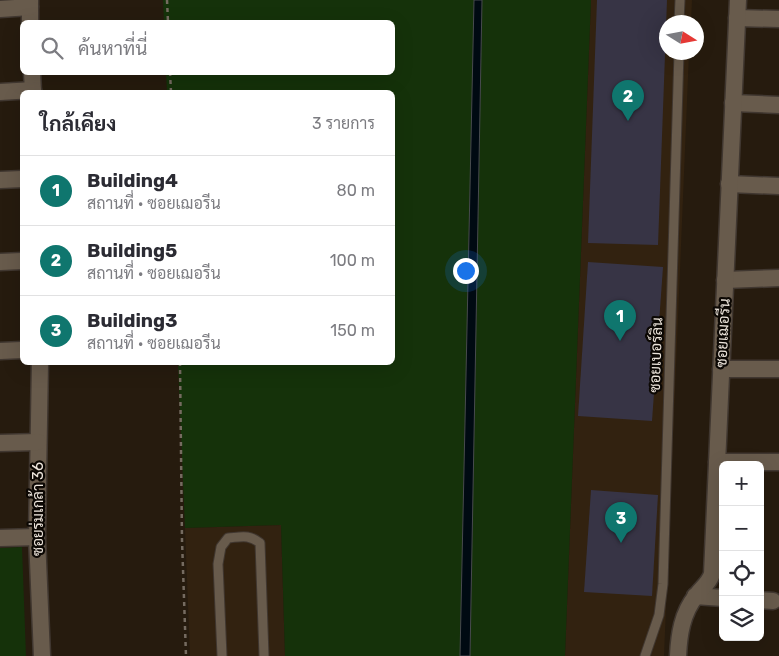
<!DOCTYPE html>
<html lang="th">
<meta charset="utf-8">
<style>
:root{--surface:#fff;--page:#f2f2f3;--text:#2b2b33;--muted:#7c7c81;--line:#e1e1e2;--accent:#0f766e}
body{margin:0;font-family:Rubik,Sarabun,sans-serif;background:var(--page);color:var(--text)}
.controls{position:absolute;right:15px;bottom:15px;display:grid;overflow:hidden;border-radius:8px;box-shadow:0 5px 20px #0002}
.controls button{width:45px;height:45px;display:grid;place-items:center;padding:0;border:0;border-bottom:1px solid var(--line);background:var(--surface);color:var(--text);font:25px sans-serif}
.compass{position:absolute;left:659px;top:15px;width:45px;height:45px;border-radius:50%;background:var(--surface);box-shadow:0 5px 20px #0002;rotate:101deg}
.you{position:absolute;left:465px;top:270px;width:18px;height:18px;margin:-12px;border:4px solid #fff;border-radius:50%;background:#1a73e8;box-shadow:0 0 0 8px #1a73e833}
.badge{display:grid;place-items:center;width:32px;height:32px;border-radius:50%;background:var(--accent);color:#fff;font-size:16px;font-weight:700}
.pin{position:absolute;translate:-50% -41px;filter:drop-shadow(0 1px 2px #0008)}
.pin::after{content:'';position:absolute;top:26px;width:18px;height:15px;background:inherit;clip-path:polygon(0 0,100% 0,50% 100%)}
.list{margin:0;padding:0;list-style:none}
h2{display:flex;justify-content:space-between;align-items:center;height:65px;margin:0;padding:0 20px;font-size:21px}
h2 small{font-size:16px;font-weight:400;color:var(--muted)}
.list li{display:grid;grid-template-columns:32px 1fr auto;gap:15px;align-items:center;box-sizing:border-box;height:70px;padding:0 20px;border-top:1px solid var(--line)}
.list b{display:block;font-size:19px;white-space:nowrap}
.list p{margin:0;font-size:16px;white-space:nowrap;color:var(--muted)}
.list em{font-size:16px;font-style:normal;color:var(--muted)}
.icon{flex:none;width:28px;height:28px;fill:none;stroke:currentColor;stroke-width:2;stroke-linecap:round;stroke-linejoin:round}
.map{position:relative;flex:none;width:779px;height:656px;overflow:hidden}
.search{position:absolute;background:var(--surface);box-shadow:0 5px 20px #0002;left:20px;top:20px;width:375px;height:55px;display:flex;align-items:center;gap:12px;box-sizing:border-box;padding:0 18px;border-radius:8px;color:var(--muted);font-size:19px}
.panel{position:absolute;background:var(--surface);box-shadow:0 5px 20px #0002;left:20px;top:90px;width:375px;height:275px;border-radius:8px}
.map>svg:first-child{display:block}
.built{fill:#322210}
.green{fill:#15320a}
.water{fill:#000a12;stroke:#474b4e}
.building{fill:#373445}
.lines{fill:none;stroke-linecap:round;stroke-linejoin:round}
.lane-casing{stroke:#403730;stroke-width:11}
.street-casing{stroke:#403730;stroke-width:19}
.path{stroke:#756b60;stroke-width:2.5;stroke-dasharray:4 4;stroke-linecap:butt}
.lane{stroke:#685b4c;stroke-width:9}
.street{stroke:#685b4c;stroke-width:16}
.labels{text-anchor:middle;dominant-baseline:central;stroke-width:4.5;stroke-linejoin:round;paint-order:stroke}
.street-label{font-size:15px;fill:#ece4db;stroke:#0b0703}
</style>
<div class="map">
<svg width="779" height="656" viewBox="0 0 779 656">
<rect width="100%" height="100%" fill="#261b0e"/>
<g class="built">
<polygon points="591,0 692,0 691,22 666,22 666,52 689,53 664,656 565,656"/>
<polygon points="281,525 285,656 190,656 185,528"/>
</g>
<g class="green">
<polygon points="163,0 474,0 460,656 285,656 281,525 185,528 178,363 392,362 392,92 167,92 166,73 392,72 392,22 164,22"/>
<polygon points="482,0 591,0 565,656 470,656"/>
<polygon points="22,547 26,656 0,656 0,548"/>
</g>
<polygon class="water" points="474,0 482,0 470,656 460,656"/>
<g class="building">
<polygon points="597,0 667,0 658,245 588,243"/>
<polygon points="588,262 663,267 652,421 578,416"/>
<polygon points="591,490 658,495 652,596 584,592"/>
</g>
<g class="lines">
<defs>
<g id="lane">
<polyline points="679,22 680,0"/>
<path d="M222,656L218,564L221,547L228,538C241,537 249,534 260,543L264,656"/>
<polyline points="645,656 659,615 663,584 679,52"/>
</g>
<g id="street">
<polyline points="30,0 30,22"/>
<polyline points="0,9 30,7"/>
<polyline points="737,18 779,19"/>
<polyline points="32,72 33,92"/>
<polyline points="0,92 33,90"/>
<polyline points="733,103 779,105"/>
<polyline points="0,180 22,179"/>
<polyline points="729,184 779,186"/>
<polyline points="0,262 22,261"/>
<polyline points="725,280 779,278"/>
<polyline points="0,351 22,350"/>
<polyline points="40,362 37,537 42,656"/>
<polyline points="721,369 779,369"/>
<polyline points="0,443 38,442"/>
<polyline points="717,462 779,462"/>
<polyline points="0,538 37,537"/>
<polyline points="695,596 723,598"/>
<polyline points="760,600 773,601"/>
<path d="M678,656C679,635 682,613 696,596C702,587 708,585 712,574L738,0"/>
</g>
</defs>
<use href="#lane" class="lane-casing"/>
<use href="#street" class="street-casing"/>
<g class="path">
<polyline points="167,0 168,22"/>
<polyline points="170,72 171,92"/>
<polyline points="180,362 182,540 186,656"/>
</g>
<use href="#lane" class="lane"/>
<use href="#street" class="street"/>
</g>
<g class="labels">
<g class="street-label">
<text transform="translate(723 333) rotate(-87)">ซอยเฌอรีน</text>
<text transform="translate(656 355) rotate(-88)">ซอยเบอร์ลิน</text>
<text transform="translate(38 509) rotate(-90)">ซอยร่มเกล้า 36</text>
</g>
</g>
</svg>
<div class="controls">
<button>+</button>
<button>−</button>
<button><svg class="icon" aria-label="locate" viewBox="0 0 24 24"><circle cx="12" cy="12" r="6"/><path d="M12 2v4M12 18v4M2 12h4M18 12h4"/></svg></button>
<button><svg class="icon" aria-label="layers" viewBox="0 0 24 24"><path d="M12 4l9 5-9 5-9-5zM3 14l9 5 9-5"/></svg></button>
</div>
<svg class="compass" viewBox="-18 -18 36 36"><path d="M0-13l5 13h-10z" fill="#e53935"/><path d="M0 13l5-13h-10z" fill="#7c7c81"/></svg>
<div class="you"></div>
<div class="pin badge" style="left:620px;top:341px">1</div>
<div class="pin badge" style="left:628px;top:121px">2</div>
<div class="pin badge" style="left:621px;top:543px">3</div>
<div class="search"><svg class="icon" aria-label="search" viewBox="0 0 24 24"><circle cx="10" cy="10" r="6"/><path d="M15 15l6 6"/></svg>ค้นหาที่นี่</div>
<section class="panel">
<h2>ใกล้เคียง<small>3 รายการ</small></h2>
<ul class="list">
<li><span class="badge">1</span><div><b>Building4</b><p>สถานที่ · ซอยเฌอรีน</p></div><em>80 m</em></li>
<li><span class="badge">2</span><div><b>Building5</b><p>สถานที่ · ซอยเฌอรีน</p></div><em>100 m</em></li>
<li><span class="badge">3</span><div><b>Building3</b><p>สถานที่ · ซอยเฌอรีน</p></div><em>150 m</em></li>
</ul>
</section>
</div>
